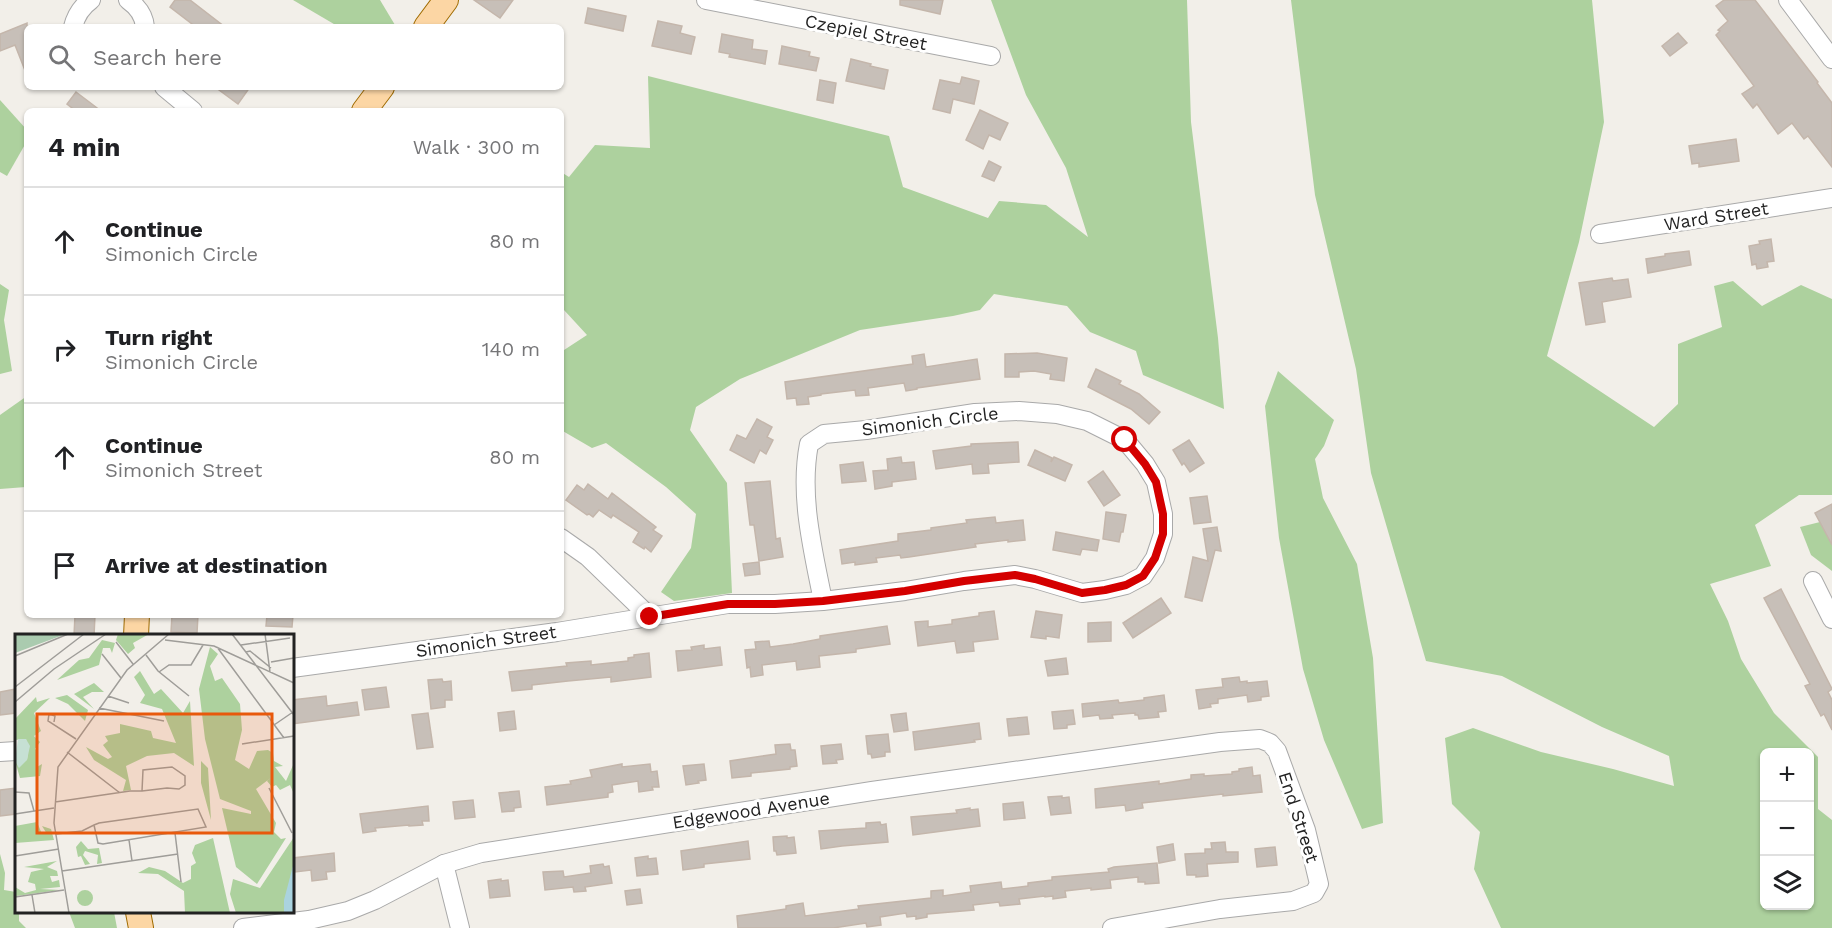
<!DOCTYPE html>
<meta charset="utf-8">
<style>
:root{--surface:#fff;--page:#f2f2f2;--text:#202124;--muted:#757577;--line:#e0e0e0}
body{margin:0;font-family:"Work Sans",sans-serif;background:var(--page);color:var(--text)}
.controls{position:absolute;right:18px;bottom:18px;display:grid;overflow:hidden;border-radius:9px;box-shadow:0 2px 4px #0004}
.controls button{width:54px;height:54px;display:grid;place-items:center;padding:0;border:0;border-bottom:2px solid var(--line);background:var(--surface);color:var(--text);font:30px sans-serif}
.stop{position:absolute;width:18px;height:18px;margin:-14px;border:4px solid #d40000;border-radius:50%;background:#fff}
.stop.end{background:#d40000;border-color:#fff;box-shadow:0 2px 6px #0008}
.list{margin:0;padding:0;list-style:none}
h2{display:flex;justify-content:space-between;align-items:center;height:78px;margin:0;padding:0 24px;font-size:26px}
h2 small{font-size:20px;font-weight:400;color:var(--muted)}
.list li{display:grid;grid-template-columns:39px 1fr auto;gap:18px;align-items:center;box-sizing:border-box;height:108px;padding:0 24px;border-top:2px solid var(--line)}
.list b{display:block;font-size:22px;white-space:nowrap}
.list p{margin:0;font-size:20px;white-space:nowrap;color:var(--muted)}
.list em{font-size:20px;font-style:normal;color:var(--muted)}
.icon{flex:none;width:33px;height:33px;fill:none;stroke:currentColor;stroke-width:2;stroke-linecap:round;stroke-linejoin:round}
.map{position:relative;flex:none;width:1832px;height:928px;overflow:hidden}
.search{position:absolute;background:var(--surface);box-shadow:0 2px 4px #0004;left:24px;top:24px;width:540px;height:66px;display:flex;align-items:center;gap:15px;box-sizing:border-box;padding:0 21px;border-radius:9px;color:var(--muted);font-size:22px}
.panel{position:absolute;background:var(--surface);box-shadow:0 2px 4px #0004;left:24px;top:108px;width:540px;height:510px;border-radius:9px}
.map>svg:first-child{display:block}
.forest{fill:#add19e;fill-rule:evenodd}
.building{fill:#c7bfb8;stroke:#c4b6ab;stroke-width:1.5}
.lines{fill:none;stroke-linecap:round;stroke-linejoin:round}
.minor-casing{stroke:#a9a9a9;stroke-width:20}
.major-casing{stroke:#a06b00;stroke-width:26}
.minor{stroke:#fff;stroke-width:18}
.major{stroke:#fcd6a4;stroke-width:24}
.route{stroke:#d40000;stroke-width:8}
.labels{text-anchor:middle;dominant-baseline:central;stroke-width:6;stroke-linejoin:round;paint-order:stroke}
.street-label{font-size:18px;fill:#222;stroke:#fff}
.inset-road{fill:none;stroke:#9f9d99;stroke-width:1.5}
.view{fill:#e8590c;fill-opacity:0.15;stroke:#e8590c;stroke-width:3}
.inset-edge{fill:none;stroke:#222;stroke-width:3}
</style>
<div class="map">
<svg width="1832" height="928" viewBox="0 0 1832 928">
<rect width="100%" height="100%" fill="#f2efe9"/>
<g class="forest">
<polygon points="293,0 380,0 395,25 393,27 339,27"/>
<polygon points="991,0 1187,0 1191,122 1218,338 1224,409 1143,375 1136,351 1090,332 1067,306 994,294 980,310 953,316 860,330 740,379 696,407 690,430 727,483 732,593 674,601 661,592 691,548 696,514 666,487 606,443 592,448 561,430 561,352 587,335 564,310 561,300 561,172 569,177 595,145 650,148 648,76 889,136 903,187 988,218 999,201 1046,205 1088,237 1066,168 1026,95"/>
<path d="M1291,0H1592L1604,122L1579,242L1547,356L1654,427L1678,404V344L1722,327L1714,286L1733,281L1762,306L1801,285L1832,299V495H1799L1755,525L1771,566L1710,584L1728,621L1741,659L1774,713L1818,757V809L1832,820V928H1501L1474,869L1480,832L1452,804L1445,738L1473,728L1541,752L1613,769L1674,786L1669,756L1602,727L1502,676L1426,661L1371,473L1356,369L1315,195ZM1764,752H1810V906H1764Z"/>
<polygon points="0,100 27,130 27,141 7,176 0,172"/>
<polygon points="0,284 9,290 4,320 12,371 0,374"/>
<polygon points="1278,371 1334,420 1324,446 1315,459 1323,498 1357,564 1373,658 1383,823 1362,829 1324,740 1303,669 1279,538 1265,406"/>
<polygon points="27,396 26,487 0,489 0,415"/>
<polygon points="1832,519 1832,571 1811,555 1800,527"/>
<polygon points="0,854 5,873 4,890 16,892 16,912 19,912 19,921 26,928 0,928"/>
<polygon points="69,912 114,912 117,928 75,928"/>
</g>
<g class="building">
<polygon points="175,0 190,0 225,27 196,27 170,7"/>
<polygon points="474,0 513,0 500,18"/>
<polygon points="900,0 943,0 940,14 900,5"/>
<polygon points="1724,0 1755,0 1818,82 1817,83 1832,103 1832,167 1808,136 1804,139 1792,123 1778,134 1757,104 1753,108 1742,94 1754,86 1716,35 1720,31 1718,30 1728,21 1716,6"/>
<polygon points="588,8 626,16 623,31 585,23"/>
<polygon points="658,21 682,26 680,33 695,37 691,54 652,46"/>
<polygon points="27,23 27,73 26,73 15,45 0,51 0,34"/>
<polygon points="1678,33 1687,43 1670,56 1662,46"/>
<polygon points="722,34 753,40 752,49 767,51 765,64 729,57 730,54 719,52"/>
<polygon points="782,46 810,52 809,56 819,58 816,71 779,64"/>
<polygon points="851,59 871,64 870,66 888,70 884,89 846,81"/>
<polygon points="962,77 979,81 974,104 953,99 950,113 933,109 940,80 960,84"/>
<polygon points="820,80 836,83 833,103 817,100"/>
<polygon points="215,87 250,87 238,104"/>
<polygon points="76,92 101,111 76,111 67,104"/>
<polygon points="980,110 1008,123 1000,140 989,135 983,149 966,140"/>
<polygon points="1736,139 1739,161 1699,167 1699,163 1692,164 1689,146"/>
<polygon points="989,161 1001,167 994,181 982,176"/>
<polygon points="1771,239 1774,261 1767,262 1768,267 1757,269 1756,264 1752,265 1749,246 1760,244 1759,241"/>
<polygon points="1689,251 1691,265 1648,273 1646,259 1665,256 1665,254"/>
<polygon points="1612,278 1613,281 1628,279 1631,297 1602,302 1605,322 1586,325 1579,283"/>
<polygon points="1037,353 1067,358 1064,381 1050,379 1051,374 1034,371 1019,372 1019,377 1005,377 1005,354"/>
<polygon points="924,354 926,367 977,359 980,379 917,388 917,389 906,391 904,383 868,388 869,395 856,396 855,390 821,394 821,395 808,397 809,404 797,405 796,398 787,399 785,382 913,364 912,356"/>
<polygon points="1096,369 1121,381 1119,384 1139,394 1160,412 1149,424 1131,409 1088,387"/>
<polygon points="757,419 772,427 767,437 773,440 766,454 760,450 754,463 730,450 737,435 746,439"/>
<polygon points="1189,440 1204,463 1190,472 1184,463 1182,465 1173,450"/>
<polygon points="1018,442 1019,462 988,464 989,473 973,474 972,464 936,469 933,451 971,446 971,444"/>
<polygon points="1035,450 1052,458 1051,462 1054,457 1072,465 1065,481 1028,465"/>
<polygon points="901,457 902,463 914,462 916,479 892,482 892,486 875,489 873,471 888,470 887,459"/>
<polygon points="863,462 866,481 842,483 840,465"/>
<polygon points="1103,471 1120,495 1104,506 1088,482"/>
<polygon points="770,481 776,539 780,538 783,557 759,561 754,525 750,525 745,483"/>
<polygon points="588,484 608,499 612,493 656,527 653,530 662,536 651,552 645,547 644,549 633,542 639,532 613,515 611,518 599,510 593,517 589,514 587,515 566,500 577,485 584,490"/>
<polygon points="1207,496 1211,522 1194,524 1190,498"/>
<polygon points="1832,504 1832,545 1815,513"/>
<polygon points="1106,512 1126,515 1123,532 1121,532 1119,542 1103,539"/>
<polygon points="995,517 996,523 1023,520 1025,540 1008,542 1008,540 975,544 976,547 909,557 901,558 900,555 876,558 877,562 855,565 855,562 842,564 840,550 898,541 898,534 931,530 931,528 967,523 966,520"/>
<polygon points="1217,527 1221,551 1215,550 1202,601 1185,597 1193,557 1208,561 1203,529"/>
<polygon points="1056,532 1099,540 1097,551 1082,549 1080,555 1053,550"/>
<polygon points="759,562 760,574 745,576 743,564"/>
<polygon points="1781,589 1832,689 1828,692 1832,700 1832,730 1824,714 1821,716 1805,686 1810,684 1764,598"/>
<polygon points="1161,598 1171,613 1133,638 1123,623"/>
<polygon points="994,611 998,639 973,642 974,651 957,653 955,641 918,646 915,622 928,621 928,627 952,624 952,620 979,616 979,613"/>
<polygon points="1036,611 1062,615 1059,638 1046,636 1046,639 1031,637"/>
<polygon points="75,615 95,615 94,636 74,636"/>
<polygon points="172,615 198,615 197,633 171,632"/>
<polygon points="267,615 293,615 292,627 266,626"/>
<polygon points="1111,622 1111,641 1088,642 1088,623"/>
<polygon points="887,626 890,644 856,649 856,652 819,656 820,667 797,670 796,661 762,665 763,675 751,677 750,667 747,668 745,650 756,649 755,642 769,641 770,647 793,644 820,639 820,636"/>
<polygon points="704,645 704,649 720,647 722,665 678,671 676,651 692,650 691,647"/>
<polygon points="649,653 651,677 611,682 611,677 568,681 532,685 532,689 512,691 509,672 567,666 566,663 591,661 591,665 628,661 628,658 634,657 634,655"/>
<polygon points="1066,658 1068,674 1048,676 1045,661"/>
<polygon points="1239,677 1240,682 1247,681 1247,683 1267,681 1269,696 1261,697 1261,700 1248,702 1247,695 1218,699 1218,703 1210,704 1211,707 1199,709 1196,690 1223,687 1222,679"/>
<polygon points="442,679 443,682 451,681 452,700 445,700 445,707 431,709 428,680"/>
<polygon points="386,687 389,707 365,710 362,690"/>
<polygon points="16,689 16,713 0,715 0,692"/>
<polygon points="1164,695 1166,711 1158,712 1159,717 1139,719 1138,715 1135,715 1135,713 1112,715 1113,718 1100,719 1099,715 1083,717 1082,704 1118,700 1119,703 1144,700 1144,698"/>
<polygon points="326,696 327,706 357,702 359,715 292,724 292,700"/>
<polygon points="1073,710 1075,724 1067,725 1067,728 1054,729 1052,712"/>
<polygon points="514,711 516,729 500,731 498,713"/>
<polygon points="428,713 433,747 417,749 412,715"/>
<polygon points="906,713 908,730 894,732 891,715"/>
<polygon points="1027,717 1029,734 1009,736 1007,719"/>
<polygon points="979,723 981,739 974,740 975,742 915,750 913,732"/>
<polygon points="888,734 890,752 885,752 885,756 872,758 871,754 868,754 866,736"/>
<polygon points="790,744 791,750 795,750 797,766 790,767 790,769 751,773 751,776 732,778 730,761 776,754 775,745"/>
<polygon points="841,744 843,759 836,760 837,763 823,764 821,746"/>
<polygon points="622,764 622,767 650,764 651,772 657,771 659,787 652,787 653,790 639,792 638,781 612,785 613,792 608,793 608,797 547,805 545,787 571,784 570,781 592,777 590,770"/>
<polygon points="704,764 706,780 698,781 699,783 686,785 683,766"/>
<polygon points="1252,767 1253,776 1260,775 1262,792 1223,796 1223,794 1142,803 1143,808 1126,811 1125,805 1096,808 1095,789 1159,781 1159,784 1191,779 1191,775 1204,774 1204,776 1232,774 1232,772 1239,771 1239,769"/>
<polygon points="16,788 16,814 0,816 0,790"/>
<polygon points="519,791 521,807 514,808 514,811 502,812 499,793"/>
<polygon points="1062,796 1062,798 1069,797 1071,813 1051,815 1048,797"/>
<polygon points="473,800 475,817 455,819 453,802"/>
<polygon points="1023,802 1025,818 1004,820 1003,804"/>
<polygon points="428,806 429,821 422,821 423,825 409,826 409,825 375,828 376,831 363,833 360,814"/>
<polygon points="970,808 970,810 978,809 980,826 913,835 911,817 957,813 956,810"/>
<polygon points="880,822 881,825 886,824 888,842 842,846 821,849 819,831 866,828 866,823"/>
<polygon points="787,836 787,838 794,837 796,853 777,855 776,851 774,851 773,837"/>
<polygon points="748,841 750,859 704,864 704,867 683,870 681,851"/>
<polygon points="1225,842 1226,852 1238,852 1238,862 1207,864 1208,876 1196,877 1196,875 1187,875 1185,854 1205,853 1205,849 1212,849 1211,843"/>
<polygon points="1173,844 1175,860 1159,863 1157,847"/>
<polygon points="1275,847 1277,865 1257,867 1255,849"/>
<polygon points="334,853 335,871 326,872 327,879 312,881 311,870 295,872 293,858"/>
<polygon points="648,856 648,859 656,858 658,874 637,876 635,858"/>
<polygon points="1157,863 1159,883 1145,884 1145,882 1138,882 1138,877 1110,880 1111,888 1091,890 1091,888 1065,891 1066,897 1053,899 1053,896 1045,897 1045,896 1019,899 1020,904 1000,906 999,902 973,905 974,910 927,914 927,917 916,919 916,916 907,917 906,913 880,917 881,925 867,927 866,923 833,928 738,928 737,916 786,909 786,906 803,903 805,916 859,909 858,906 931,898 931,891 943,890 943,896 971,892 970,886 1001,882 1002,889 1028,886 1028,883 1052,880 1052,877 1109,872 1108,869 1114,867"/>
<polygon points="603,864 604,867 609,866 612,883 585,887 586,891 574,892 573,887 545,890 543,872 563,871 564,877 591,873 590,866"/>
<polygon points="501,879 501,881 508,880 510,896 490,898 488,881"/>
<polygon points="640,889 642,903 627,905 625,891"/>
</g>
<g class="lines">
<defs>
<g id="minor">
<path d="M128,0C138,7 144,15 145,27"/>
<polyline points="706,0 991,56"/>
<polyline points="1788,0 1832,59"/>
<path d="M73,27C76,15 81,7 91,0"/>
<polyline points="164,87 193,111"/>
<polyline points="1600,234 1832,198"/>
<polyline points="561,538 588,557 650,617"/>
<polyline points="1813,581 1832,619"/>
<path d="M292,668L557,632L728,604H775L823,601L905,591L964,581L1015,575L1035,579L1082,593L1105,590L1126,585L1143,576L1155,558L1163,534V514L1156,482L1145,464L1125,440L1087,421L1057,414L1019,411L975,413L866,430L824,434L809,444C799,496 813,550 823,601"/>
<polyline points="0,752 16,751"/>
<polyline points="444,864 460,928"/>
<polyline points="243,928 309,920 348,911 375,900 444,864 481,853 872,791 1220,742 1260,739 1270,743 1277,751 1306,830 1319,884 1314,893 1293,901 1220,909 1112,928"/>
</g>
<g id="major">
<polyline points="426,27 446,0"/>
<polyline points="364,111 382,87"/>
<polyline points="136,636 137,615"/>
<polyline points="138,912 141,928"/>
</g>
</defs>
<use href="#minor" class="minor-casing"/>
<use href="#major" class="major-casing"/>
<use href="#minor" class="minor"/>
<use href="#major" class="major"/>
</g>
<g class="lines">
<polyline class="route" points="650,617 728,604 775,604 823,601 905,591 964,581 1015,575 1035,579 1082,593 1105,590 1126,585 1143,576 1155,558 1163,534 1163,514 1156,482 1145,464 1125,440"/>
</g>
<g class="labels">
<g class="street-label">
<text transform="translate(866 32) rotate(11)">Czepiel Street</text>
<text transform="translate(1716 216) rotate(-9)">Ward Street</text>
<text transform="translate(930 421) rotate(-7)">Simonich Circle</text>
<text transform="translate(486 641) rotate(-8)">Simonich Street</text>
<text transform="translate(751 810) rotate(-9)">Edgewood Avenue</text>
<text transform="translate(1299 817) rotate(72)">End Street</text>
</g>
</g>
<g transform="translate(15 634)">
<rect width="279" height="279" fill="#f2efe9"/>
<path d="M103,0H134L118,9L120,14L113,20L101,6ZM87,6L100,9L97,19L95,14H88L84,31L42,46L64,26L74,24ZM195,13L203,20L195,32L200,47L207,44L225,70L227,96L220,126L234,135L242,117L253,116L258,119L259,127L268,132L260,133L271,147L279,129V160L275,151L265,156L261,151L257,153L252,147L257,143L241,155L261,189L259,198L266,205L271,204L242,250L221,233L207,174L236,180V177L205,165L190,105L184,55ZM125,37L139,60L146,55L168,79L175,67L179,132L159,119L132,122L111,132L116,156L108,157L111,146L79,126L71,113L93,125L97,123L88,111L93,107L90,102L105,99V90L136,97L138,104L161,109L147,75L125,69L130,61L119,43ZM79,49L89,58H77L68,63L79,75L59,60ZM52,61L73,76L70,87L53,70L40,64ZM21,63L22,68L35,64L19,79L26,97L19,102L25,108L20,115L23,117L22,133L27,130L25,142L5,144L0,127L12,126L13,118L11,105L0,106V85ZM186,127L193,134L196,186L186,149ZM22,188L27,200H32L27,192L36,195L39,206L0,209V192ZM279,203V228L269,279H221L215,260L218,245L245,254ZM198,204L215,279H170L169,257L143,240L123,239L134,233L150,237L168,249L176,245V232L181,229L177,219L180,211ZM66,207L73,215L84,214L87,229L82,230L83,221L70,217L68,221L75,230L70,231L66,222L63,223L61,213ZM42,227L32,233L42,237L43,242H35L37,248L44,246L45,253L25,255L45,256L1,262L0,253L10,259L21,256L20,250L13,248L16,238L29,235L9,233ZM62 264a8 8 0 1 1 16 0a8 8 0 1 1-16 0Z" fill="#add19e"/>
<path d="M3,105H11L15,112L12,126L4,134L0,127Z" fill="#c6e0d4"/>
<path d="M0,0L48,1L0,19Z" fill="#aacbaf"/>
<path d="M279,228V279H269V266Z" fill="#aad3df"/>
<path class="inset-road" d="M217,0L279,81M250,0L255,38M150,6L199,12L279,49M101,8L118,30M226,11L275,4M202,13L269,104M231,18L235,17L256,34M87,20L106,44M131,21L143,37L174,62M0,22L53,0M256,28L279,24M144,38L154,31H176L188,11M0,53L69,0M93,62L114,69M0,68L39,35L91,0M84,74L149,87M39,88L40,82L34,80L33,87L61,105M259,91L278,78M227,110L279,102M52,118L105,159M254,154L277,199M0,158L14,159L19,177M40,168L115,157H127L152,154L164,155L170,151V142L157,133L128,136L127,157M0,180L39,174M160,199L166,248M41,200L67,197L79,191L84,189L183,175L191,193L88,210L83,209L79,191M114,206L117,227M0,222L44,215M47,237L163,220M17,261L20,279M0,263L49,256M54,279L39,189L43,133L112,36L154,0"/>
<path class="view" d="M22,80H257V199H22Z"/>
<rect width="279" height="279" class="inset-edge"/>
</g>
</svg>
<div class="controls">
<button>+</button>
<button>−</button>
<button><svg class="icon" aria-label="layers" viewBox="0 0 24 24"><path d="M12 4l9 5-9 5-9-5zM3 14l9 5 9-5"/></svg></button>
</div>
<div class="stop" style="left:1125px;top:440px"></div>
<div class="stop end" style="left:650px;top:617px"></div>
<div class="search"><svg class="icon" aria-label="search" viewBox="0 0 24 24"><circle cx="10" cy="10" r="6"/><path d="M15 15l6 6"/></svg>Search here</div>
<section class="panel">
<h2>4 min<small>Walk · 300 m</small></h2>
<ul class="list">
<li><svg class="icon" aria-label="ahead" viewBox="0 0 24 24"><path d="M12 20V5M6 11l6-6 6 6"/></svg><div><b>Continue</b><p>Simonich Circle</p></div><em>80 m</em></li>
<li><svg class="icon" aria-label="right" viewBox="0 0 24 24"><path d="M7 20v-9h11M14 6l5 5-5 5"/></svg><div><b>Turn right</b><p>Simonich Circle</p></div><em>140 m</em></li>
<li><svg class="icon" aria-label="ahead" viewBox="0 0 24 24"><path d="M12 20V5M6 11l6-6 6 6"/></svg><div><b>Continue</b><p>Simonich Street</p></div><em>80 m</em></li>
<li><svg class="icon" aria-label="arrive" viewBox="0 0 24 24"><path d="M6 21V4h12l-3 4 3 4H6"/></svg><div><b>Arrive at destination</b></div></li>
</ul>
</section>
</div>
